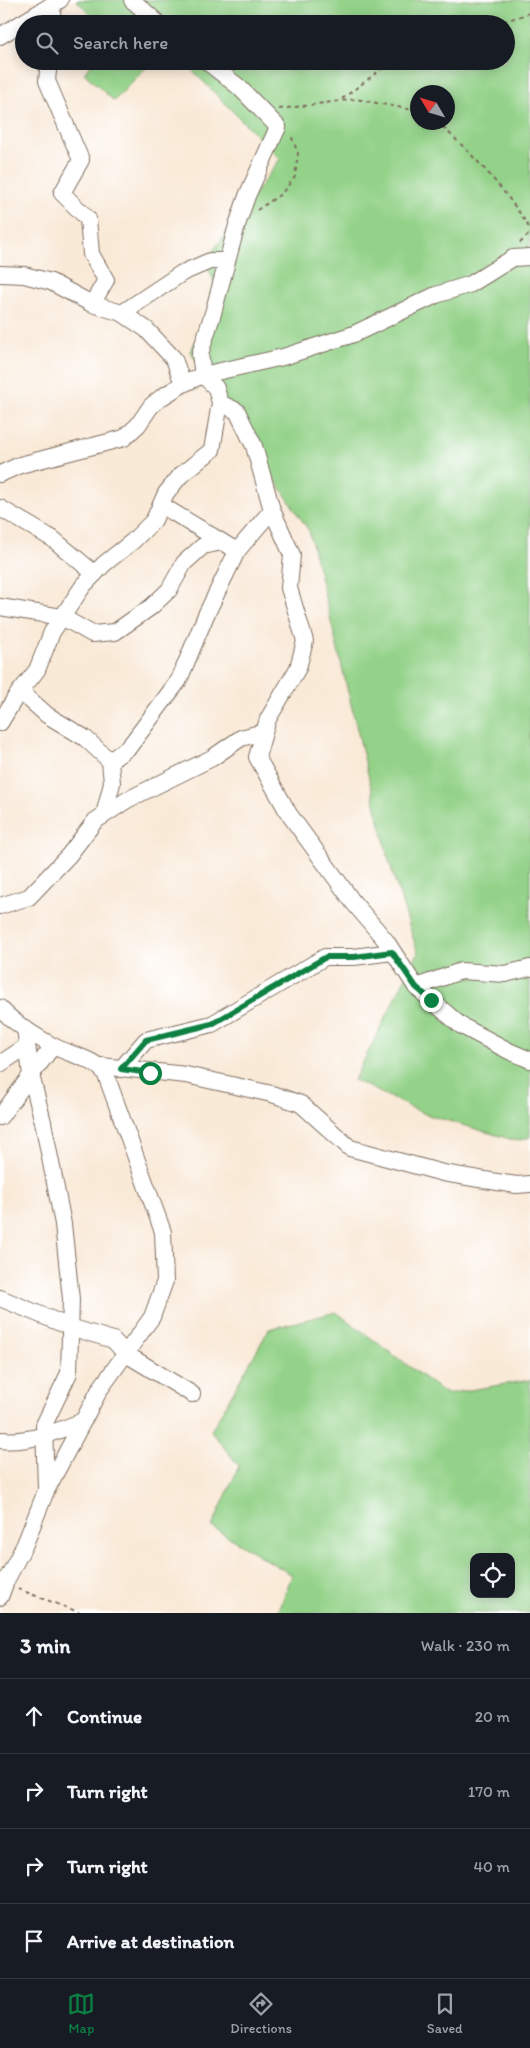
<!DOCTYPE html>
<meta charset="utf-8">
<style>
:root{--surface:#171b24;--page:#20242c;--text:#f1f3f6;--muted:#9ea1a6;--line:#363941;--accent:#0b8043}
body{margin:0;font-family:Itim,sans-serif;background:var(--page);color:var(--text)}
.controls{position:absolute;right:15px;bottom:15px;display:grid;overflow:hidden;border-radius:10px;box-shadow:0 2px 12px #0003}
.controls button{width:45px;height:45px;display:grid;place-items:center;padding:0;border:0;border-bottom:1px solid var(--line);background:var(--surface);color:var(--text);font:25px sans-serif}
.compass{position:absolute;left:410px;top:85px;width:45px;height:45px;border-radius:50%;background:var(--surface);box-shadow:0 2px 12px #0003;rotate:308deg}
.stop{position:absolute;width:15px;height:15px;margin:-11px;border:4px solid #0b8043;border-radius:50%;background:#fff}
.stop.end{background:#0b8043;border-color:#fff;box-shadow:0 1px 5px #0008}
.list{margin:0;padding:0;list-style:none}
h2{display:flex;justify-content:space-between;align-items:center;height:65px;margin:0;padding:0 20px;font-size:21px}
h2 small{font-size:16px;font-weight:400;color:var(--muted)}
.list li{display:grid;grid-template-columns:32px 1fr auto;gap:15px;align-items:center;box-sizing:border-box;height:75px;padding:0 20px;border-top:1px solid var(--line)}
.list b{display:block;font-size:19px;white-space:nowrap}
.list em{font-size:16px;font-style:normal;color:var(--muted)}
.icon{flex:none;width:28px;height:28px;fill:none;stroke:currentColor;stroke-width:2;stroke-linecap:round;stroke-linejoin:round}
.map{position:relative;flex:none;width:530px;height:1613px;overflow:hidden}
.search{position:absolute;background:var(--surface);box-shadow:0 2px 12px #0003;left:15px;right:15px;top:15px;height:55px;display:flex;align-items:center;gap:12px;box-sizing:border-box;padding:0 18px;border-radius:28px;color:var(--muted);font-size:19px}
.sheet{height:365px;background:var(--surface)}
nav{display:flex;justify-content:space-around;align-items:center;box-sizing:border-box;height:70px;border-top:1px solid var(--line);background:var(--surface);font-size:14px;color:var(--muted)}
nav a{display:grid;justify-items:center;gap:2px}
nav .on{color:var(--accent)}
.map>svg:first-child{display:block}
.green{fill:#93d288;stroke:#677e53;fill-rule:evenodd}
.lines{fill:none;stroke-linecap:round;stroke-linejoin:round}
.minor-casing{stroke:#7e6d5f;stroke-width:18}
.path{stroke:#7e6d5f;stroke-width:2;stroke-dasharray:4 4;stroke-linecap:butt}
.minor{stroke:#fff;stroke-width:16}
.route{stroke:#0b8043;stroke-width:6}
</style>
<div class="map">
<svg width="530" height="1613" viewBox="0 0 530 1613">
<rect width="100%" height="100%" fill="#fff"/>
<filter id="ink" filterUnits="userSpaceOnUse"><feTurbulence type="fractalNoise" baseFrequency=".02" numOctaves="2"/><feDisplacementMap in="SourceGraphic" scale="10" xChannelSelector="R" yChannelSelector="G"/><feConvolveMatrix kernelMatrix="1 2 1 2 8 2 1 2 1" color-interpolation-filters="sRGB"/></filter>
<filter id="wash" filterUnits="userSpaceOnUse"><feTurbulence type="fractalNoise" baseFrequency=".0096" numOctaves="4" result="noise"/><feDisplacementMap in="SourceGraphic" scale="20" xChannelSelector="R" yChannelSelector="G"/><feGaussianBlur stdDeviation="1.12" result="paint"/><feColorMatrix in="noise" values="0 0 0 0 0 0 0 0 0 0 0 0 0 0 0 0 0 1.4 0 .05"/><feComposite in="paint" operator="in"/></filter>
<g filter="url(#wash)">
<rect width="100%" height="100%" fill="#f9e9d7"/>
<g class="green">
<path d="M76,0H530V1137L517,1141L425,1114L354,1080L418,953L390,865L309,531L190,351L222,298L205,262L280,159L183,61H506V24H100ZM418,92H448V122H418Z"/>
<polygon points="95,61 152,61 114,101 84,73"/>
<path d="M336,1312L446,1394L530,1380V1613H278L292,1575L212,1527L239,1466L211,1431L269,1329ZM474,1557H511V1594H474Z"/>
</g>
</g>
<g filter="url(#ink)">
<g class="lines">
<defs>
<g id="minor">
<polyline points="132,0 159,24"/>
<polyline points="51,24 53,4"/>
<polyline points="0,36 60,0"/>
<polyline points="49,61 47,81 81,160 62,193 88,219 91,254 106,280 92,304"/>
<polyline points="0,274 24,275 51,282 92,304 122,313 146,329 174,359 183,384"/>
<polyline points="122,313 182,273 210,261 226,261"/>
<polyline points="220,403 237,411 254,446 272,510 292,555 289,588 305,641 298,668 268,719 257,757 289,814 353,902 386,941 416,987 460,1025 509,1051 530,1060"/>
<polyline points="0,474 20,465 124,438 138,425 151,406 162,397 183,384 203,375 283,357 354,334 436,295 471,284 513,258 530,257"/>
<polyline points="161,505 222,542"/>
<polyline points="0,508 53,539 95,574"/>
<polyline points="0,607 62,617 92,634 115,632 151,607 169,590 184,563 203,546 222,542 237,551"/>
<polyline points="20,691 47,715 85,738 110,761 112,783 104,815"/>
<polyline points="0,723 15,698 37,670 52,632 83,586 104,564 133,541 154,520 166,493 181,475 212,450 220,403 216,388 203,375 200,354 213,313 237,225 247,196 278,127 239,87 206,61"/>
<polyline points="110,761 129,747 179,680 206,615 237,551 272,510"/>
<polyline points="0,906 29,897 69,855 95,821 127,800 212,758 241,738 264,732"/>
<polyline points="416,987 461,971 505,974 530,968"/>
<path d="M0,1008C13,1023 35,1036 53,1046C70,1055 96,1058 106,1075L163,1232L165,1281L152,1317L100,1389L46,1491L25,1544L6,1581L0,1597"/>
<polyline points="0,1064 27,1046"/>
<polyline points="101,1066 186,1075 272,1094 301,1104 350,1148 443,1173 516,1185 530,1184"/>
<polyline points="121,1069 146,1040 212,1024 325,957 354,957 392,952"/>
<polyline points="0,1117 31,1075 25,1028"/>
<polyline points="0,1298 70,1327 113,1340 126,1354 192,1394"/>
<path d="M0,1440C29,1443 56,1432 83,1421"/>
<polyline points="46,1488 44,1425 69,1373 71,1299 63,1224 43,1122 31,1075 53,1046"/>
</g>
</defs>
<use href="#minor" class="minor-casing"/>
<g class="path">
<polyline points="496,24 530,13"/>
<polyline points="342,99 392,61"/>
<polyline points="279,109 356,99 418,111"/>
<path d="M437,122C470,151 507,191 530,229"/>
<polyline points="257,210 281,194 295,177 298,153 292,138 289,136"/>
<polyline points="520,243 528,235 530,235"/>
<polyline points="18,1589 81,1613"/>
</g>
<use href="#minor" class="minor"/>
</g>
</g>
<g class="lines" filter="url(#ink)">
<polyline class="route" points="150,1073 121,1069 146,1040 212,1024 326,957 354,957 392,952 416,987 431,1000"/>
</g>
</svg>
<div class="controls">
<button><svg class="icon" aria-label="locate" viewBox="0 0 24 24"><circle cx="12" cy="12" r="6"/><path d="M12 2v4M12 18v4M2 12h4M18 12h4"/></svg></button>
</div>
<svg class="compass" viewBox="-18 -18 36 36"><path d="M0-13l5 13h-10z" fill="#e53935"/><path d="M0 13l5-13h-10z" fill="#9ea1a6"/></svg>
<div class="stop" style="left:150px;top:1073px"></div>
<div class="stop end" style="left:431px;top:1000px"></div>
<div class="search"><svg class="icon" aria-label="search" viewBox="0 0 24 24"><circle cx="10" cy="10" r="6"/><path d="M15 15l6 6"/></svg>Search here</div>
</div>
<section class="sheet">
<h2>3 min<small>Walk · 230 m</small></h2>
<ul class="list">
<li><svg class="icon" aria-label="ahead" viewBox="0 0 24 24"><path d="M12 20V5M6 11l6-6 6 6"/></svg><div><b>Continue</b></div><em>20 m</em></li>
<li><svg class="icon" aria-label="right" viewBox="0 0 24 24"><path d="M7 20v-9h11M14 6l5 5-5 5"/></svg><div><b>Turn right</b></div><em>170 m</em></li>
<li><svg class="icon" aria-label="right" viewBox="0 0 24 24"><path d="M7 20v-9h11M14 6l5 5-5 5"/></svg><div><b>Turn right</b></div><em>40 m</em></li>
<li><svg class="icon" aria-label="arrive" viewBox="0 0 24 24"><path d="M6 21V4h12l-3 4 3 4H6"/></svg><div><b>Arrive at destination</b></div></li>
</ul>
</section>
<nav>
<a class="on"><svg class="icon" aria-label="map" viewBox="0 0 24 24"><path d="M3 6l6-2 6 2 6-2v14l-6 2-6-2-6 2zM9 4v14M15 6v14"/></svg>Map</a>
<a><svg class="icon" aria-label="directions" viewBox="0 0 24 24"><path d="M12 3l9 9-9 9-9-9zM9 14v-3h6M13 9l2 2-2 2"/></svg>Directions</a>
<a><svg class="icon" aria-label="saved" viewBox="0 0 24 24"><path d="M7 4h10v16l-5-4-5 4z"/></svg>Saved</a>
</nav>
